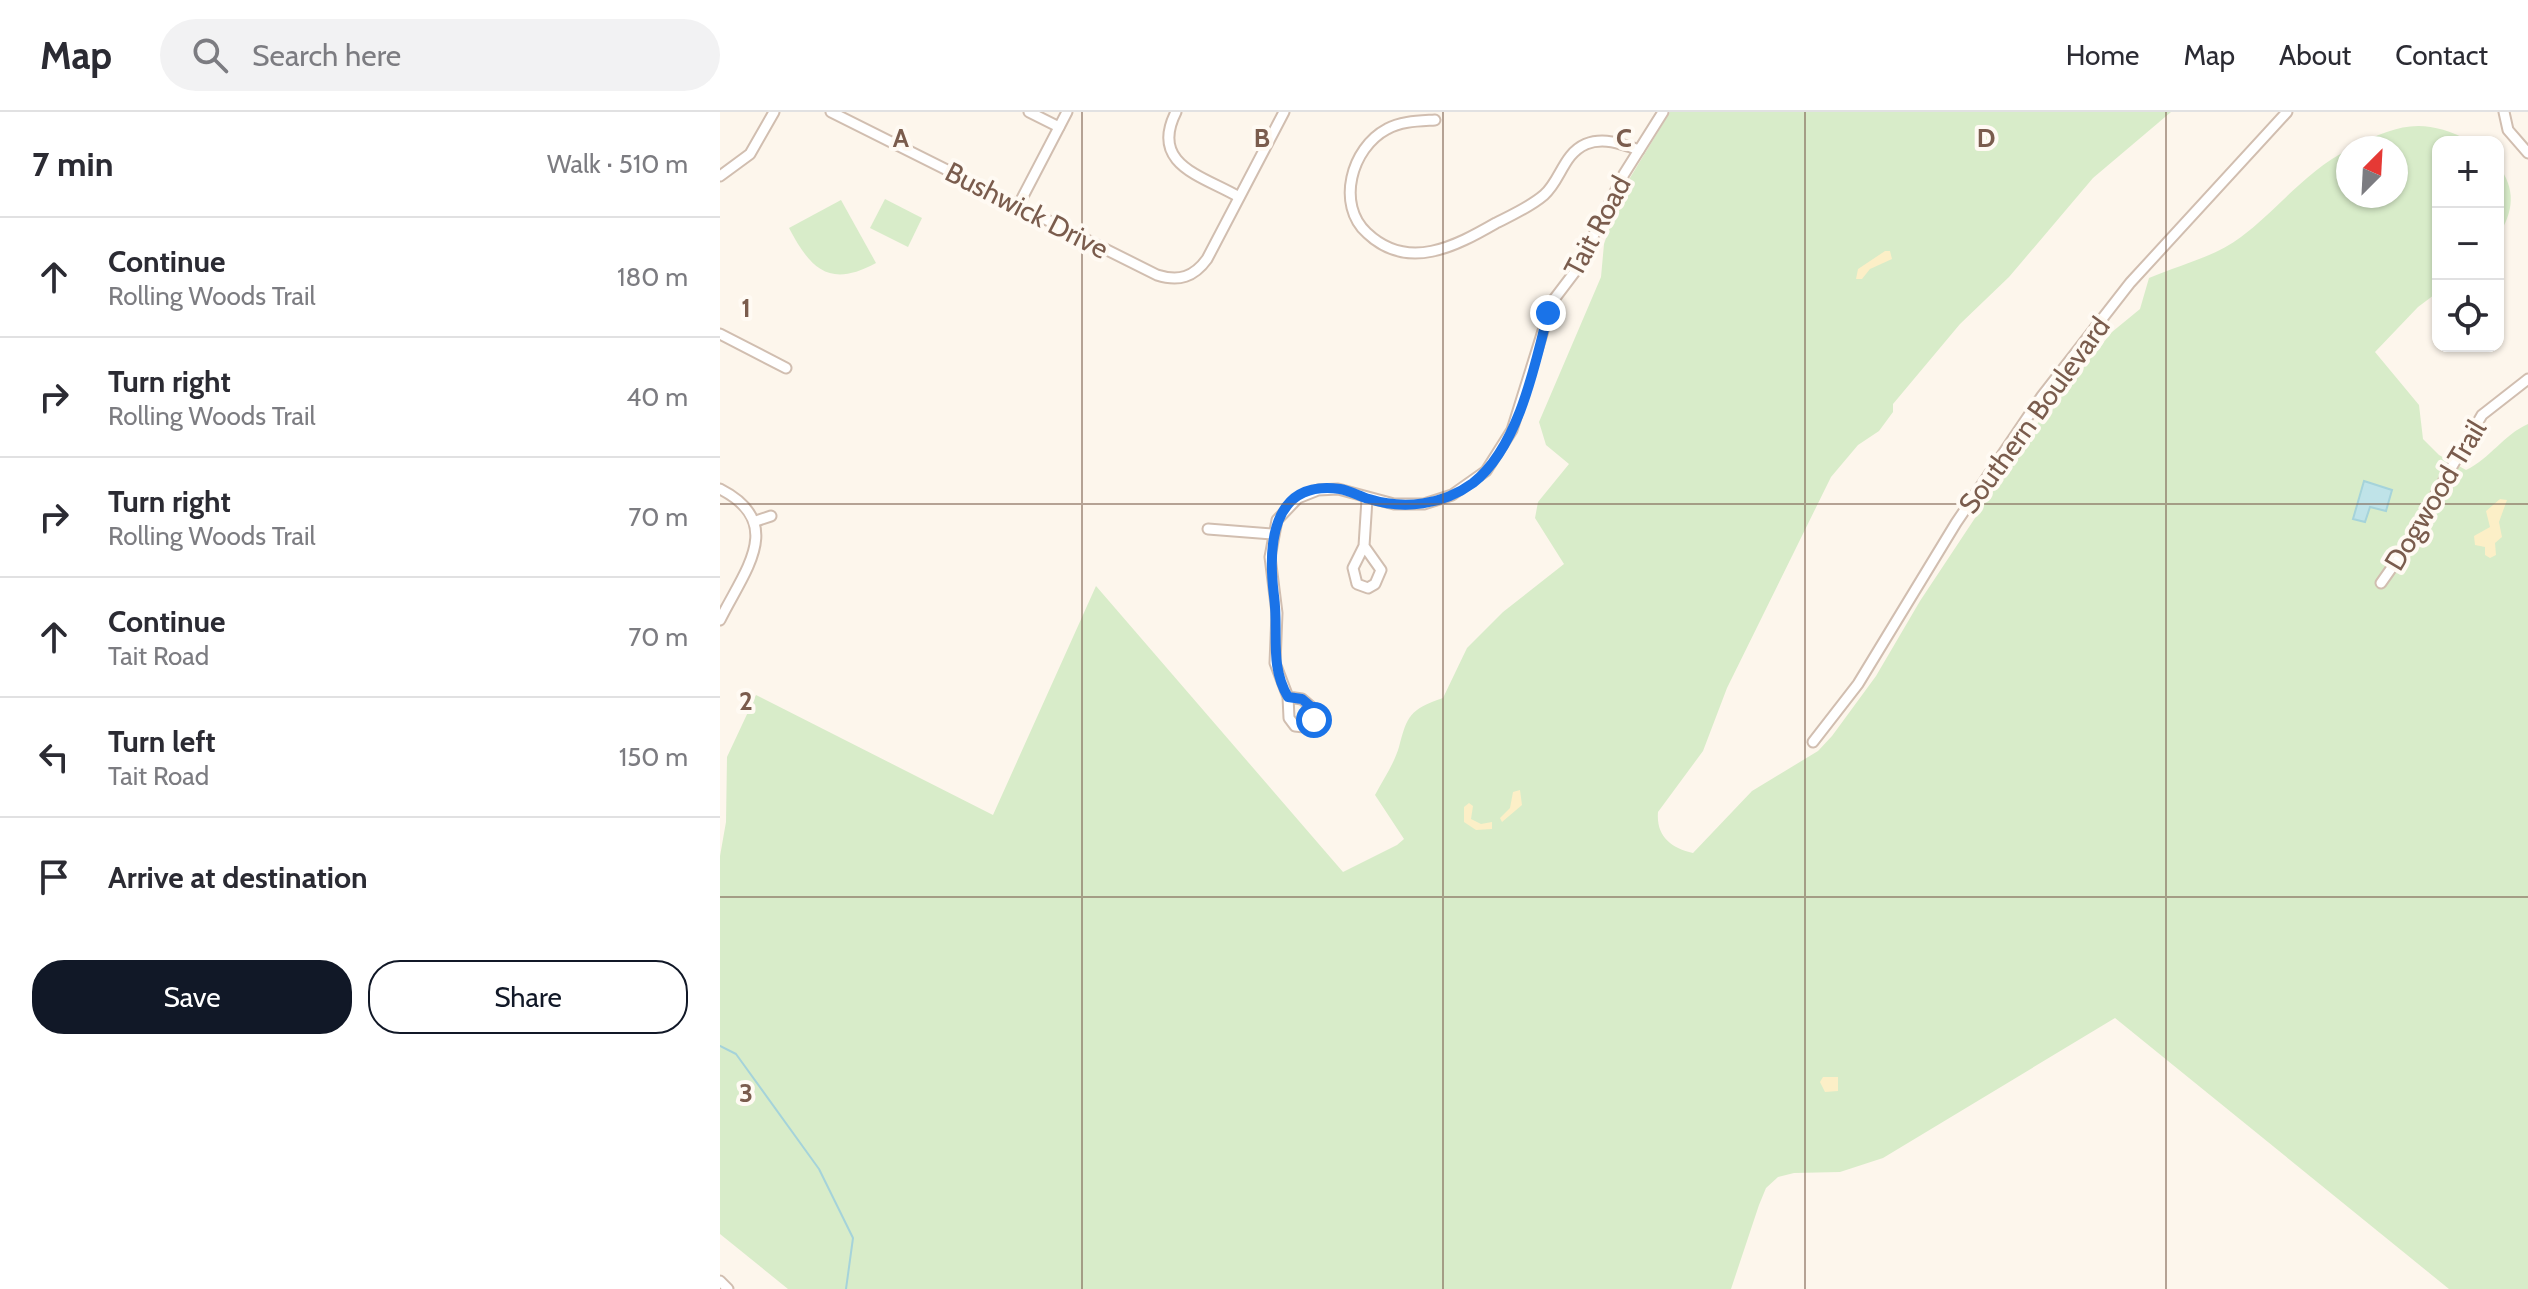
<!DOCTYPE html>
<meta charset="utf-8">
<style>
:root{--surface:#fff;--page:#f2f2f3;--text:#2b2b33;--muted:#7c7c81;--line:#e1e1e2;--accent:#111827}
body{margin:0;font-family:Cabin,sans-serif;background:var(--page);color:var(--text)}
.controls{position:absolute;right:24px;top:24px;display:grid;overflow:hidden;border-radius:16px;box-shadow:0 2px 6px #0004}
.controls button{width:72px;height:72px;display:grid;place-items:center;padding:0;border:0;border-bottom:2px solid var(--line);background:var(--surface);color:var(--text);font:40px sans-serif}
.compass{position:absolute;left:1616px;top:24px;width:72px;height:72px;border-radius:50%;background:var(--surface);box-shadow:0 2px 6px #0004;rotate:24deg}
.stop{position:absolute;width:24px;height:24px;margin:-18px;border:6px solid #1a73e8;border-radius:50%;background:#fff}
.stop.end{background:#1a73e8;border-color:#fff;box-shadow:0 2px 8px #0008}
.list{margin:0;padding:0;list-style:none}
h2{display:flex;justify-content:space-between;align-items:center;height:104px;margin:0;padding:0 32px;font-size:34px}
h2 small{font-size:26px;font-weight:400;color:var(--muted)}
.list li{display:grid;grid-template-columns:52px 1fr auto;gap:24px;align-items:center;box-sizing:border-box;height:120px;padding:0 32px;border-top:2px solid var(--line)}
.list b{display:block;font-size:30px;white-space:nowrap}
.list p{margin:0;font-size:26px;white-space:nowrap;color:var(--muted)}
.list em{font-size:26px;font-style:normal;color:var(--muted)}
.actions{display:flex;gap:16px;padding:24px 32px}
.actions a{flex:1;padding:18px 0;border:2px solid var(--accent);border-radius:32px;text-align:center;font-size:28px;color:var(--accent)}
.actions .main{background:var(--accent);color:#fff}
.icon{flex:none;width:44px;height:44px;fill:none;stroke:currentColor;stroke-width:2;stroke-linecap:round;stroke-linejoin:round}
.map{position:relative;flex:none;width:1808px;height:1177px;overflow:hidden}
header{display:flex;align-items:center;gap:48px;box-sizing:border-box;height:112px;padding:0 40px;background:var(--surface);border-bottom:2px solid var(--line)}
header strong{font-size:38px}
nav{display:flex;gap:44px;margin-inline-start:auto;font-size:28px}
.search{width:560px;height:72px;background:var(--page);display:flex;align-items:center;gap:20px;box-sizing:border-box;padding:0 28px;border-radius:44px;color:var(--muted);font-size:30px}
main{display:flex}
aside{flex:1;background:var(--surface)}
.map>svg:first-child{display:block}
.green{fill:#d8ecc9}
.sand{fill:#fcefc7}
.water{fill:#bfe3e8;stroke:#a5d3da;stroke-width:2}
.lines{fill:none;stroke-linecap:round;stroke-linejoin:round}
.stream{stroke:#a5d3da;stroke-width:2}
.street-casing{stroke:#d1beb0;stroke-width:13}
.street{stroke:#fff;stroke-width:9}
.route{stroke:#1a73e8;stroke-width:10}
.grid{fill:none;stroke:#7a5c4d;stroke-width:2;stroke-opacity:0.55}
.labels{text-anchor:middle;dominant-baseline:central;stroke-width:8;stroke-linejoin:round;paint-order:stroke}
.street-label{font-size:28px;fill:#7a5c4d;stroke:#fffaf3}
.grid-label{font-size:26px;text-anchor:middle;font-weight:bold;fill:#7a5c4d;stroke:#fffaf3;stroke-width:8;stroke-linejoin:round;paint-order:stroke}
</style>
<header>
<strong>Map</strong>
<div class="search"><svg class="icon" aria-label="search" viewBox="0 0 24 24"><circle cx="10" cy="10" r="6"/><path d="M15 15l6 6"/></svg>Search here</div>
<nav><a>Home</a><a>Map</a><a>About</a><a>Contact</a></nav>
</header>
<main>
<aside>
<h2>7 min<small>Walk · 510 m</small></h2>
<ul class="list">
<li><svg class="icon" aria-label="ahead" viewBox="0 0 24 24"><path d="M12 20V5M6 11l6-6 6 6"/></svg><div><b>Continue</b><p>Rolling Woods Trail</p></div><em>180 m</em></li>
<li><svg class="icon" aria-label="right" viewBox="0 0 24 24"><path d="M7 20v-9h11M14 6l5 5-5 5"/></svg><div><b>Turn right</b><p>Rolling Woods Trail</p></div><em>40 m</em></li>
<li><svg class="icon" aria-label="right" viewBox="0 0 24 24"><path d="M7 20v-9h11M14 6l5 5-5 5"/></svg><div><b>Turn right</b><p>Rolling Woods Trail</p></div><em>70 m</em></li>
<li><svg class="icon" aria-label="ahead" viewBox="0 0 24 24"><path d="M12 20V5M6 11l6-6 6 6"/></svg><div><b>Continue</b><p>Tait Road</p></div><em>70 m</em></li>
<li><svg class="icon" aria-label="left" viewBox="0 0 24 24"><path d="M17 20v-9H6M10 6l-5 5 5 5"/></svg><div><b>Turn left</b><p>Tait Road</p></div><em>150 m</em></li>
<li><svg class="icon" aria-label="arrive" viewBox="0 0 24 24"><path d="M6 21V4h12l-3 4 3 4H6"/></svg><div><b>Arrive at destination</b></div></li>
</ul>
<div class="actions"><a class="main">Save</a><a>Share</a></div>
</aside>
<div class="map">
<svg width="1808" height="1177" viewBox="0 0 1808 1177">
<rect width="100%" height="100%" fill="#fdf6ec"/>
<g class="green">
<path d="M950,0H1451L1373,66L1289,165L1240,212L1173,292V300L1159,319L1138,333L1111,365L1007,576L983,639L938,700C936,724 951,736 973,741L1032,679L1098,639L1112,624L1156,564L1200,489L1318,311L1392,220L1420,197L1429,166C1459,153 1495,145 1521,125C1557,98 1587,58 1628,38V84H1676V36H1631C1678,12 1703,4 1752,30H1718V180L1698,195L1655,240L1699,293L1703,327L1719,343L1746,358C1771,346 1783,323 1808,312V1177H1729L1395,906L1163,1046L1120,1060L1074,1061L1058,1065L1046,1076L1039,1093L1011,1177H68L0,1122V744L6,710L7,645L36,583L273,703L376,474L623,760L677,733L684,727L655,683C663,668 674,652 679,635C687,604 690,597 723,586L747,536L783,500L844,452L815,406L818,390L849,352L826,333L819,310L881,165L884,132L902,79Z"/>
<path d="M1778,53C1796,77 1794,99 1778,124Z"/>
<polygon points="165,87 202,106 188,135 150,116"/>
<path d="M121,88L156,151C110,176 91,158 69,116Z"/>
</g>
<g class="sand">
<polygon points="1165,139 1170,139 1172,147 1150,157 1142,167 1136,167 1138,157"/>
<polygon points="1780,387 1787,388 1779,410 1782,425 1775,431 1776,443 1770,446 1765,443 1765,435 1755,433 1754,424 1770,415 1766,399"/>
<polygon points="800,678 802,693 782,710 780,706 790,696 793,680"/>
<polygon points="749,691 753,694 751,707 761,712 772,710 772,717 756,718 744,710 744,695"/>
<polygon points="1103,965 1118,965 1118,979 1105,980 1100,970"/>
</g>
<polygon class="water" points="1644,369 1672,378 1666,399 1650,395 1645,410 1633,407"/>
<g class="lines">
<polyline class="stream" points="0,934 16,942 99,1057 133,1126 126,1177"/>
<defs>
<g id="street">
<path d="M111,0L437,163C459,170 474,165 487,147L564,0"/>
<polyline points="309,0 339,15"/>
<path d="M456,0C429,53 483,64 519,85"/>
<polyline points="1784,0 1788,18 1808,41"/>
<path d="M715,8C699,9 681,9 667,17C631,36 616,93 647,121C688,160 736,134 776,111C792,103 810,95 824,83C841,68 843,42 866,32C884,25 902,32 919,38"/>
<polyline points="0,64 30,42 54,0"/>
<polyline points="298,94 347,0"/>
<polyline points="0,222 66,256"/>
<path d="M0,377C67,411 24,459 0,508"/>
<polyline points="36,409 51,404"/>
<polyline points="488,417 552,422"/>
<polyline points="644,434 661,458 655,472 648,476 637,472 633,456 644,434 647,387"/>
<polyline points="1661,471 1680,444 1762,303 1808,267"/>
<polyline points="568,585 582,587 595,598 594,608 584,615 575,614 569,606 568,585 555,551 557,501 550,445 557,408 578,386 598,378 618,377 674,392 704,392 732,383 766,359 792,318 832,190 857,157 904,62 943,0"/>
<polyline points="1093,630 1138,572 1236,411 1322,284 1410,171 1567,0"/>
<polyline points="0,1169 8,1177"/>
</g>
</defs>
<use href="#street" class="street-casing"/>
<use href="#street" class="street"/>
</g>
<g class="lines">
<path class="route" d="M594,608L595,598L582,587L568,585C549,553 559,520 554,484C548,436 550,367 620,377C631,379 639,384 649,387C684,398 723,393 753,371C798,336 815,254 828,201"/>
</g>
<path class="grid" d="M362,0V1177M723,0V1177M1085,0V1177M1446,0V1177M0,392H1808M0,785H1808"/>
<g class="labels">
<g class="street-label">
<text transform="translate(307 98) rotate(27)">Bushwick Drive</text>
<text transform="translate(877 114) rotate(-62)">Tait Road</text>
<text transform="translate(1314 303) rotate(-54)">Southern Boulevard</text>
<text transform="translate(1715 383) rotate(-59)">Dogwood Trail</text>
</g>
</g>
<g class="grid-label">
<text x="181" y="35">A</text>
<text x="542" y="35">B</text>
<text x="904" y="35">C</text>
<text x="1266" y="35">D</text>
<text x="26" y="205">1</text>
<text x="26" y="598">2</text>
<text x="26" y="990">3</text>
</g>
</svg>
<div class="controls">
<button>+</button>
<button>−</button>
<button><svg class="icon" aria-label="locate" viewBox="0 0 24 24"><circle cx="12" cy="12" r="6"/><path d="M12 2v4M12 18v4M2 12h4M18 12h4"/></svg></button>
</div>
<svg class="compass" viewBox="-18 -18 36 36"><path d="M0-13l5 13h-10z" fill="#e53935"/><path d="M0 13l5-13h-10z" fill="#7c7c81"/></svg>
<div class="stop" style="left:594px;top:608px"></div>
<div class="stop end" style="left:828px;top:201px"></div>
</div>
</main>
